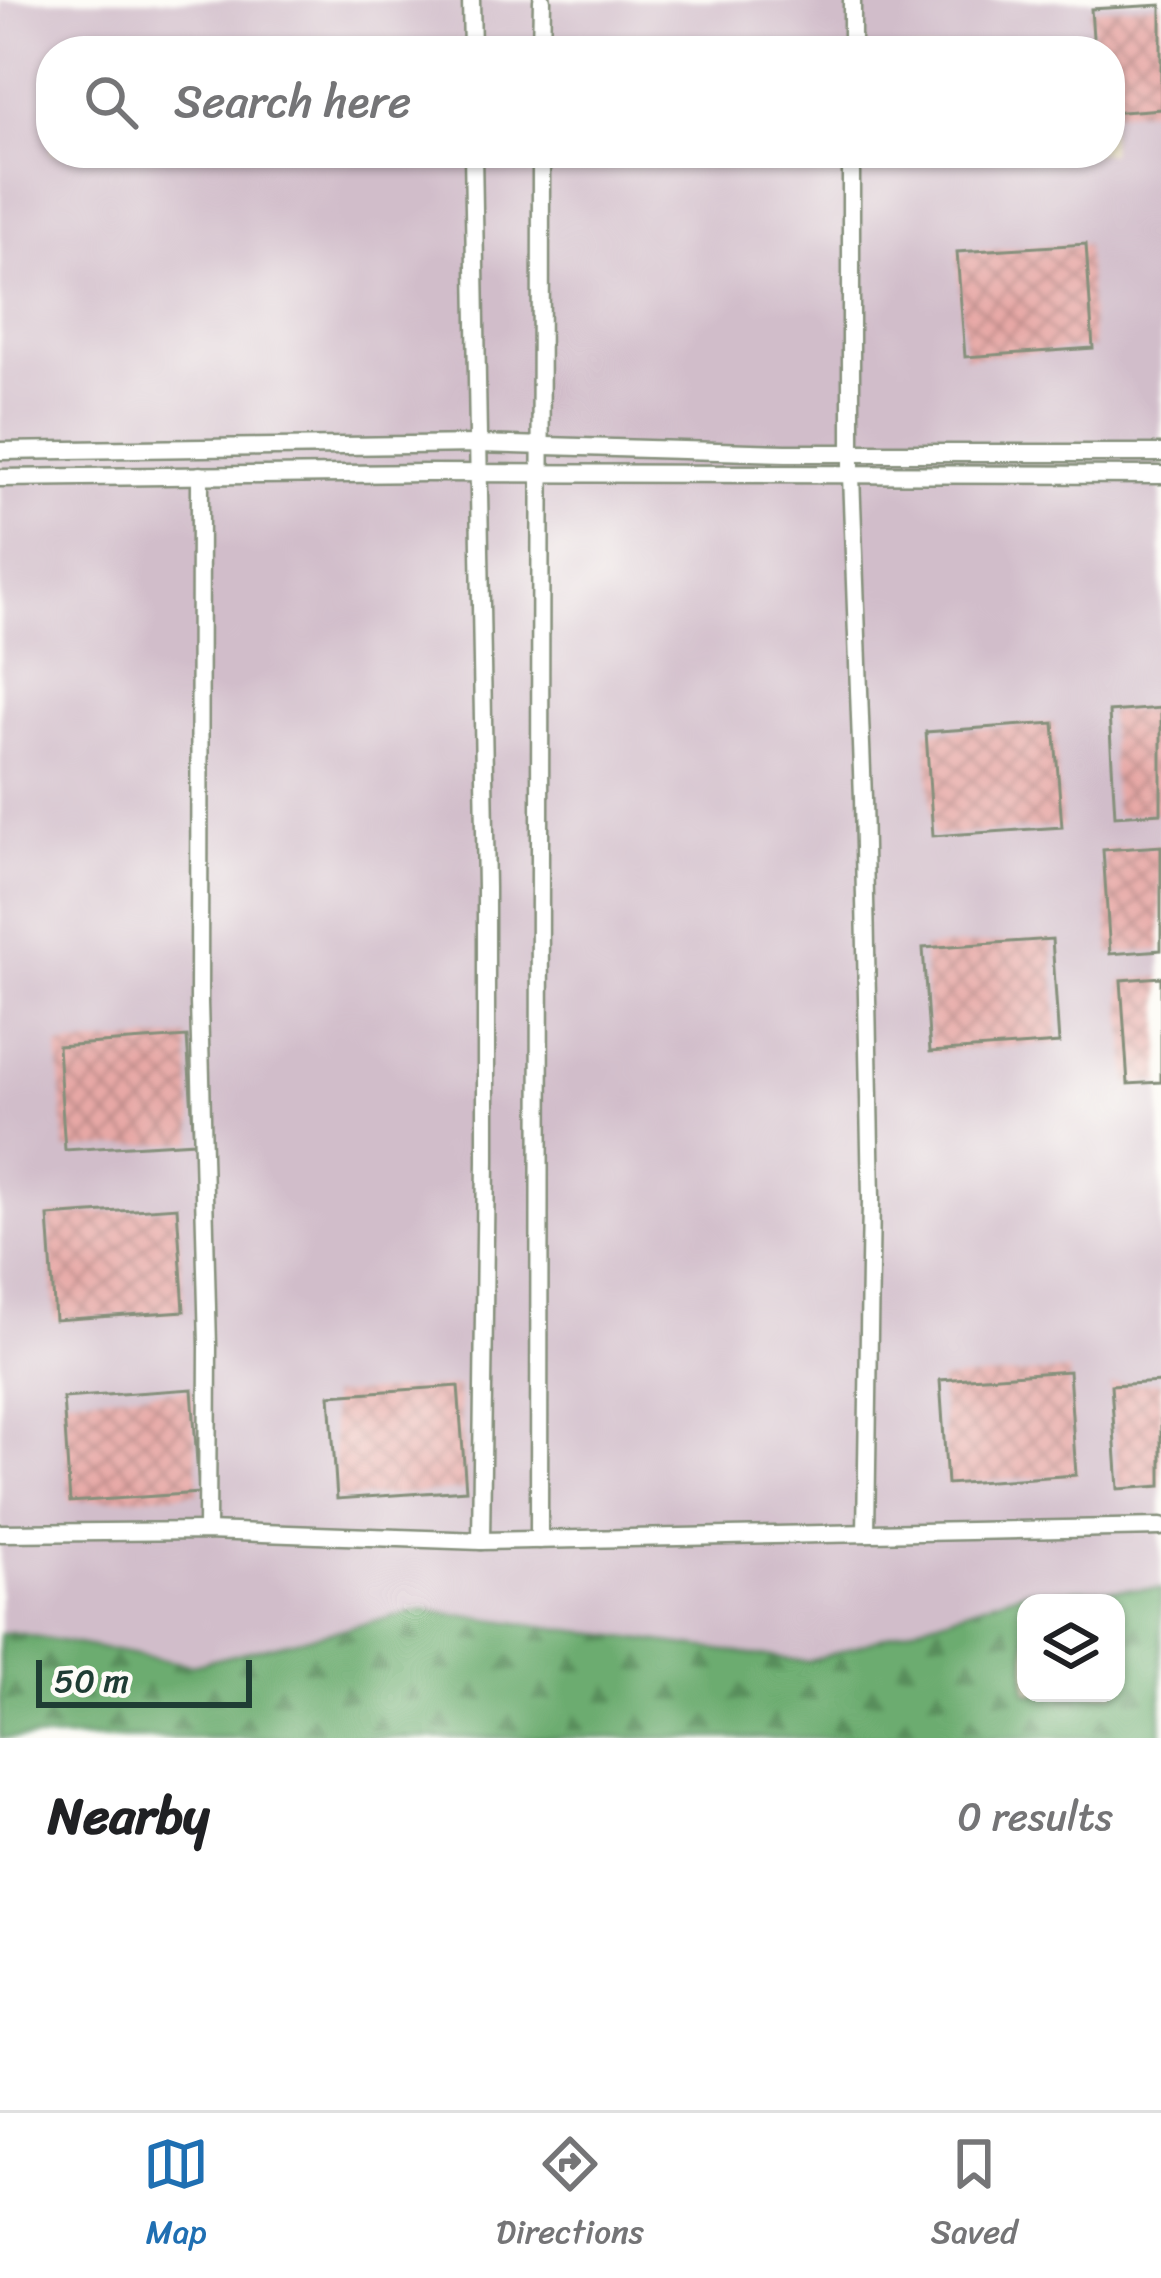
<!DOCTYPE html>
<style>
:root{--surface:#fff;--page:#f6f6f6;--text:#202124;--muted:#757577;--line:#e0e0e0;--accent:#1f6fb2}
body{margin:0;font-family:Sriracha,sans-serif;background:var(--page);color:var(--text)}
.controls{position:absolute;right:36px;bottom:36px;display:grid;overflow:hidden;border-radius:24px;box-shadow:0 3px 9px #0004}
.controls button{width:108px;height:108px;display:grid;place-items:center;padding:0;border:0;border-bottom:3px solid var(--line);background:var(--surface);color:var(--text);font:60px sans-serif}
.scale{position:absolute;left:36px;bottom:30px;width:216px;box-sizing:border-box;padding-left:12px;border:6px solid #1f3d34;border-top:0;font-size:33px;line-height:42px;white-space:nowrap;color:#1f3d34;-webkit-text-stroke:9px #fdfcf7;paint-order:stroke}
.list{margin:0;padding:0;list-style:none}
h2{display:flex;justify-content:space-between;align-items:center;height:156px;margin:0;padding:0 48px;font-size:51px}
h2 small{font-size:39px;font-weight:400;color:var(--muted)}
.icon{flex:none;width:66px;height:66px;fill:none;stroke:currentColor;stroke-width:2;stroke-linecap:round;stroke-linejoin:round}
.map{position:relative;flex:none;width:1161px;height:1738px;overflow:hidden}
.search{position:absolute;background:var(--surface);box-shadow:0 3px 9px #0004;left:36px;right:36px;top:36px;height:132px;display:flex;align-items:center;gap:30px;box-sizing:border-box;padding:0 42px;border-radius:48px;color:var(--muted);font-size:45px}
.sheet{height:372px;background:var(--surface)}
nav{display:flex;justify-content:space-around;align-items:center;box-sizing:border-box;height:168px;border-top:3px solid var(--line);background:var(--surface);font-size:33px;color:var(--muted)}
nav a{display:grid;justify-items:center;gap:6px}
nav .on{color:var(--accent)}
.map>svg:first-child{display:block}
.industrial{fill:#d1bdca;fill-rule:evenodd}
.forest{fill:url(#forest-firs);stroke:#467452;stroke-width:3;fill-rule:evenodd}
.building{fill:url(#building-cross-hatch)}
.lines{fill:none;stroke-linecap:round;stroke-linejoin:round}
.service-casing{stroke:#86907c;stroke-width:21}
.service{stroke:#fff;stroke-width:16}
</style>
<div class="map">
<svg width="1161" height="1738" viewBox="0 0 1161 1738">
<defs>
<pattern id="forest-firs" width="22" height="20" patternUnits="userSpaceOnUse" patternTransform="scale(3)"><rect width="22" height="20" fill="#6cac6f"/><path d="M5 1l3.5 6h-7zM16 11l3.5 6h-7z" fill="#588d5c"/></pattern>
<pattern id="building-cross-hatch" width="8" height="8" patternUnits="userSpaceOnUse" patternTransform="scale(3)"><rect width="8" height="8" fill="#e7a8a6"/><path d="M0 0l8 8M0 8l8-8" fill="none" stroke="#bb8a88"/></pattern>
</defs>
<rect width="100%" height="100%" fill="#fdfcf7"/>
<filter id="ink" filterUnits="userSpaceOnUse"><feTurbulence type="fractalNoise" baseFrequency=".00833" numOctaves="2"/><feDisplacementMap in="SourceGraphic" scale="24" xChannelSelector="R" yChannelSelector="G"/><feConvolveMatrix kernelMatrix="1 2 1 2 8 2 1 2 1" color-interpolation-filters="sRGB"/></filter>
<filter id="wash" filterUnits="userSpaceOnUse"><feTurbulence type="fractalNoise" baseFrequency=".004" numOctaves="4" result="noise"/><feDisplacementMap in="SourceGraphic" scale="48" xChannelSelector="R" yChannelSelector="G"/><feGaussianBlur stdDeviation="2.7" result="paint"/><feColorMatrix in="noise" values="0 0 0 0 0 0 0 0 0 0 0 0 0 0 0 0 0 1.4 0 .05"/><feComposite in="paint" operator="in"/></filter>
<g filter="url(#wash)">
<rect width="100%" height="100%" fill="#ede3c3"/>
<path class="industrial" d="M0,0H1161V1738L0,1678ZM51,51H1110V153H51ZM1026,1603H1116V1693H1026Z"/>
<path class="forest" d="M1161,1589V1738H0V1634L11,1632L192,1665L422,1610L808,1662L1024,1591ZM1026,1603H1116V1693H1026Z"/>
<g id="blocks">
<g class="building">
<polygon points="1161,5 1161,109 1110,113 1110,51 1094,51 1091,9"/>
<polygon points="1086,244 1093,348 965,357 957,252"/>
<polygon points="1161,708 1161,813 1115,816 1109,712"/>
<polygon points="1054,723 1062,827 933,836 926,732"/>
<polygon points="1161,846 1161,950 1110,954 1103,850"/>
<polygon points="1052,939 1059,1043 930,1052 923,948"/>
<polygon points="1161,977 1161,1082 1128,1084 1121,980"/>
<polygon points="187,1037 194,1142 65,1150 58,1046"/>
<polygon points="177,1207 184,1311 55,1320 48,1216"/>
<polygon points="1069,1371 1076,1475 947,1484 940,1380"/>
<polygon points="1161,1382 1161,1486 1118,1489 1111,1385"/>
<polygon points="458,1386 466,1490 337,1499 330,1395"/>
<polygon points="192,1389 199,1493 70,1502 63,1398"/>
</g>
</g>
</g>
<g filter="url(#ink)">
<use href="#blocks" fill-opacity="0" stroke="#86907c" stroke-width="3"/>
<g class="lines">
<defs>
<g id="service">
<polyline points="471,0 472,51"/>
<polyline points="541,51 542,0"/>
<polyline points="852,51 852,0"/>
<polyline points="473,153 486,888 486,1161 481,1541"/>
<polyline points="851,153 851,475 863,798 871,1198 866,1533"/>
<polyline points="0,451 477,444 786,453 1161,453"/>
<polyline points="200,475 199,1002 208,1346 207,1531"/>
<polyline points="0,478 426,473 1161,475"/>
<polyline points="0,1533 207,1531 481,1541 1161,1527"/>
<polyline points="539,1540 541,153"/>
</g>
</defs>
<use href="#service" class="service-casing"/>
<use href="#service" class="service"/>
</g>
</g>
</svg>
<div class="controls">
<button><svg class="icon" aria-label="layers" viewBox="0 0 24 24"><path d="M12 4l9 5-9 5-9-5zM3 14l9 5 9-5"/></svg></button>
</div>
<div class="scale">50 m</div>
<div class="search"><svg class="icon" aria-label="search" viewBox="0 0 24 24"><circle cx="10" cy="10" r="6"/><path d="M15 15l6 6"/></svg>Search here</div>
</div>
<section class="sheet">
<h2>Nearby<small>0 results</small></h2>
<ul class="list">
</ul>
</section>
<nav>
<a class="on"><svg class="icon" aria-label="map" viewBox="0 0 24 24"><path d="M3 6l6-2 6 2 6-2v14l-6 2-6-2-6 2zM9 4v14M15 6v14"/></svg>Map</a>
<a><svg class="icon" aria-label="directions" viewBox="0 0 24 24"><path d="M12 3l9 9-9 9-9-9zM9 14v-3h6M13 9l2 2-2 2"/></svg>Directions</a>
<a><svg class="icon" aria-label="saved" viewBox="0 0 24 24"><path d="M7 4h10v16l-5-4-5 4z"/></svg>Saved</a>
</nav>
